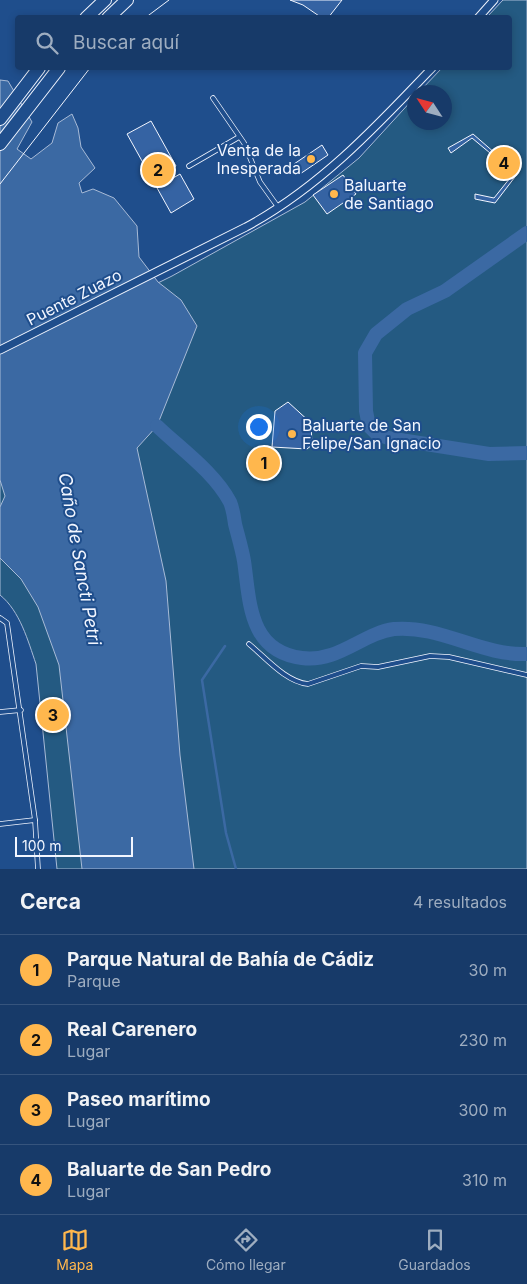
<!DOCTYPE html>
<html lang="es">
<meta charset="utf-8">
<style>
:root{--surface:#173a69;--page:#244571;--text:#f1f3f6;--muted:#9eadc0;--line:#36547d;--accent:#ffb74d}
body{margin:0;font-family:Inter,sans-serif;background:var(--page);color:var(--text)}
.compass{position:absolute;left:407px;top:85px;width:45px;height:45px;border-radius:50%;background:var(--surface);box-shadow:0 2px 8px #0003;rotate:306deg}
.scale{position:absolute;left:15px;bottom:12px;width:118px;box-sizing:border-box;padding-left:5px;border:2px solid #f2f6ff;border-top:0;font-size:14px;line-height:18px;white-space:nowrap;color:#f2f6ff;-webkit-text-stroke:4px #1f4e8c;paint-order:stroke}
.you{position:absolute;left:258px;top:426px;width:18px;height:18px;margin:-12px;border:4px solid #fff;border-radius:50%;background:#1a73e8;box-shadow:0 0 0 8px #1a73e833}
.badge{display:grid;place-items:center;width:32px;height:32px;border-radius:50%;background:var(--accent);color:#111;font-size:16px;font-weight:700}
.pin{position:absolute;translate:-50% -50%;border:2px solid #fff;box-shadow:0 1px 5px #0006}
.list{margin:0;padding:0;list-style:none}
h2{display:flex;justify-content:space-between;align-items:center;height:65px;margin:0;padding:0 20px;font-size:21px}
h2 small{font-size:16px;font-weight:400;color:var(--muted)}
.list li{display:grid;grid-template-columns:32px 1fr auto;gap:15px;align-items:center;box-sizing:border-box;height:70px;padding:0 20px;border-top:1px solid var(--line)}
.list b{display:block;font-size:19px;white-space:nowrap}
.list p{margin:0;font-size:16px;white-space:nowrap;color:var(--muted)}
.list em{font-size:16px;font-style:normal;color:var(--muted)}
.icon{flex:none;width:28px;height:28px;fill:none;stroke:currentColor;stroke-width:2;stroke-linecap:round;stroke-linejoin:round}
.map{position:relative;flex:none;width:527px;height:869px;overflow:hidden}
.search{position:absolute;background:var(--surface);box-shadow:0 2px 8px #0003;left:15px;right:15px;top:15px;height:55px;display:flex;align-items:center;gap:12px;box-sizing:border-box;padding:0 18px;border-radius:5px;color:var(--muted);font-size:19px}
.sheet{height:345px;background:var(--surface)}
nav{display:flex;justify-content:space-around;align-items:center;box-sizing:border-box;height:70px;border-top:1px solid var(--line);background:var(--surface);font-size:14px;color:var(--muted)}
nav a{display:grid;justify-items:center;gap:2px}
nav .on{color:var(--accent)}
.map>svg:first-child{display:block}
.green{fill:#245a82;stroke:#a8bbd7}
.water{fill:#3b69a3;stroke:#a8bbd7}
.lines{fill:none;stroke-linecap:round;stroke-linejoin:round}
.stream{stroke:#3b69a3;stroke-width:2.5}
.river{stroke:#3b69a3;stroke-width:14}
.building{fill:#3563a3;stroke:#f2f6ff}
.service-casing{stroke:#f2f6ff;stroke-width:5.5}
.minor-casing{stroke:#f2f6ff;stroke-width:9}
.motorway-casing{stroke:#f2f6ff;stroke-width:14}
.service{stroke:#1f4e8c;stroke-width:4}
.minor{stroke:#1f4e8c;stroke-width:7}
.motorway{stroke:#1f4e8c;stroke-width:12}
.tram{stroke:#f2f6ff;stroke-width:1}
.poi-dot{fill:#ffb74d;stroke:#1f4e8c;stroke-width:2}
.labels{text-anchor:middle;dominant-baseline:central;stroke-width:4;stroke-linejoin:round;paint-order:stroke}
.poi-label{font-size:16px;fill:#f2f6ff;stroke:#1f4e8c;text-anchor:start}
.street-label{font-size:16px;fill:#f2f6ff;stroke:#1f4e8c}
.water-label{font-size:18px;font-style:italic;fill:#f2f6ff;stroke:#1f4e8c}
</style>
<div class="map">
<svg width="527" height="869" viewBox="0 0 527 869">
<rect width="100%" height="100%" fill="#1f4e8c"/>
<path class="green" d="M503,0H527V869H57L36,664C28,641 20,611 0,595V361L172,276L305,202L359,158L414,98V122H444V92H419L442,68H510V18L487,17Z"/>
<polygon class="water" points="0,80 8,81 32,122 17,149 31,159 52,143 58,123 72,114 78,128 81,147 95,168 79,183 82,193 93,189 114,198 137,226 139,257 158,282 181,300 197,326 157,426 137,448 166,581 180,755 194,869 82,869 59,665 38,607 21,579 0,558 0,507 5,496 0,480"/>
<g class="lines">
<polyline class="stream" points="225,646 202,680 226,833 236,869"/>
<g class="river">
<polyline points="527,233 445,291 407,309 376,334 365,353 366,411 369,426 377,434 388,438 489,454 527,453"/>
<path d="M157,426C181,449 214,472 230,502C233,509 234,517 235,524C238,536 242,549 244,561C250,601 248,651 302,658C338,663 363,633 394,629C441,625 481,656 527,654"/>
</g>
</g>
<g class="building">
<polygon points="290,0 342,0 328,18 322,18 303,5"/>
<polygon points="151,121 176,166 156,177 161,185 180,174 194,199 171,213 127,134"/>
<polygon points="473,134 518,173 495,203 475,199 475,194 494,198 514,173 472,138 451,153 448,148"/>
<polygon points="322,145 328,155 300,174 294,164"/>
<polygon points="343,175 356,194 327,214 313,195"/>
<polygon points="288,402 311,423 312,445 307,449 272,447 275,411"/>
</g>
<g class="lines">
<defs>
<g id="service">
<polyline points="213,98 244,143 260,182 278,207"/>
<polyline points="189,166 239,137"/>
<polyline points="0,618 7,623 35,820"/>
<path d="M249,644C266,658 286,682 308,684L361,666L378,667L430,656L449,657L527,675"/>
<polyline points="0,712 21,710"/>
<polyline points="0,824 35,820 38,869"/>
</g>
<g id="minor">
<polyline points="478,18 494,0"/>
<path d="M0,350L246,227C319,188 376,127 432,68"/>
</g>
<g id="motorway">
<polyline points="86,18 105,0"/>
<polyline points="108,18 127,0"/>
<polyline points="0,119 39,68"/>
<polyline points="0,144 59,68"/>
</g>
</defs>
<use href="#service" class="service-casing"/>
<use href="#minor" class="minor-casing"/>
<use href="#motorway" class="motorway-casing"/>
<use href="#service" class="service"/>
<use href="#minor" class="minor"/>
<use href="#motorway" class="motorway"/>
<g class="tram">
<polyline points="145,18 169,0"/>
<polyline points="0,184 90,68"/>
</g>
</g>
<g class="poi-dot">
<circle cx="311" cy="159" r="5"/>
<circle cx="334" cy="194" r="5"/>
<circle cx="292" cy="434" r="5"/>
</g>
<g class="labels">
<g class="poi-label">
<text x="301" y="150" text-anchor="end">Venta de la<tspan x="301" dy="18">Inesperada</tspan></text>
<text x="344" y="185">Baluarte<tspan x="344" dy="18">de Santiago</tspan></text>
<text x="302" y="425">Baluarte de San<tspan x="302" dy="18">Felipe/San Ignacio</tspan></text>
</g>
<g class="street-label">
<text transform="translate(74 297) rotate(-27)">Puente Zuazo</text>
</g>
<g class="water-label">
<text transform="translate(80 559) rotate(80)">Caño de Sancti Petri</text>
</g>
</g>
</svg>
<svg class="compass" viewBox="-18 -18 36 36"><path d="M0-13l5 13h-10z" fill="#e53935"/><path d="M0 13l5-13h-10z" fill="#9eadc0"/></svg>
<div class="scale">100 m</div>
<div class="you"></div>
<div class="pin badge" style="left:264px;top:463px">1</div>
<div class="pin badge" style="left:158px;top:170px">2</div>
<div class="pin badge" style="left:53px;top:715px">3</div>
<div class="pin badge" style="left:504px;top:163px">4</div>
<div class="search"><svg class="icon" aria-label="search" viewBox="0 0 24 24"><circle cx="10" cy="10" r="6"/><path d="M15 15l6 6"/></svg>Buscar aquí</div>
</div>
<section class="sheet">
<h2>Cerca<small>4 resultados</small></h2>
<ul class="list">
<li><span class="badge">1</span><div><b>Parque Natural de Bahía de Cádiz</b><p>Parque</p></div><em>30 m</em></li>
<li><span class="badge">2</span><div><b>Real Carenero</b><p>Lugar</p></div><em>230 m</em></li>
<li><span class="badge">3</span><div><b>Paseo marítimo</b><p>Lugar</p></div><em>300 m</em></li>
<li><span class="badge">4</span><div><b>Baluarte de San Pedro</b><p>Lugar</p></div><em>310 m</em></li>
</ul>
</section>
<nav>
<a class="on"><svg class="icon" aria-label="map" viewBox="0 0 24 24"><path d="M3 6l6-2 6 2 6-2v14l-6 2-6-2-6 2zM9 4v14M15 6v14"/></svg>Mapa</a>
<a><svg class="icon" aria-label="directions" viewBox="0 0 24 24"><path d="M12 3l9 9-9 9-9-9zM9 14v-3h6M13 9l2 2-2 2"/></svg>Cómo llegar</a>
<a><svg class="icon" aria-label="saved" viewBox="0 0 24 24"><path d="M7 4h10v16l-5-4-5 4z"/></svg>Guardados</a>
</nav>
